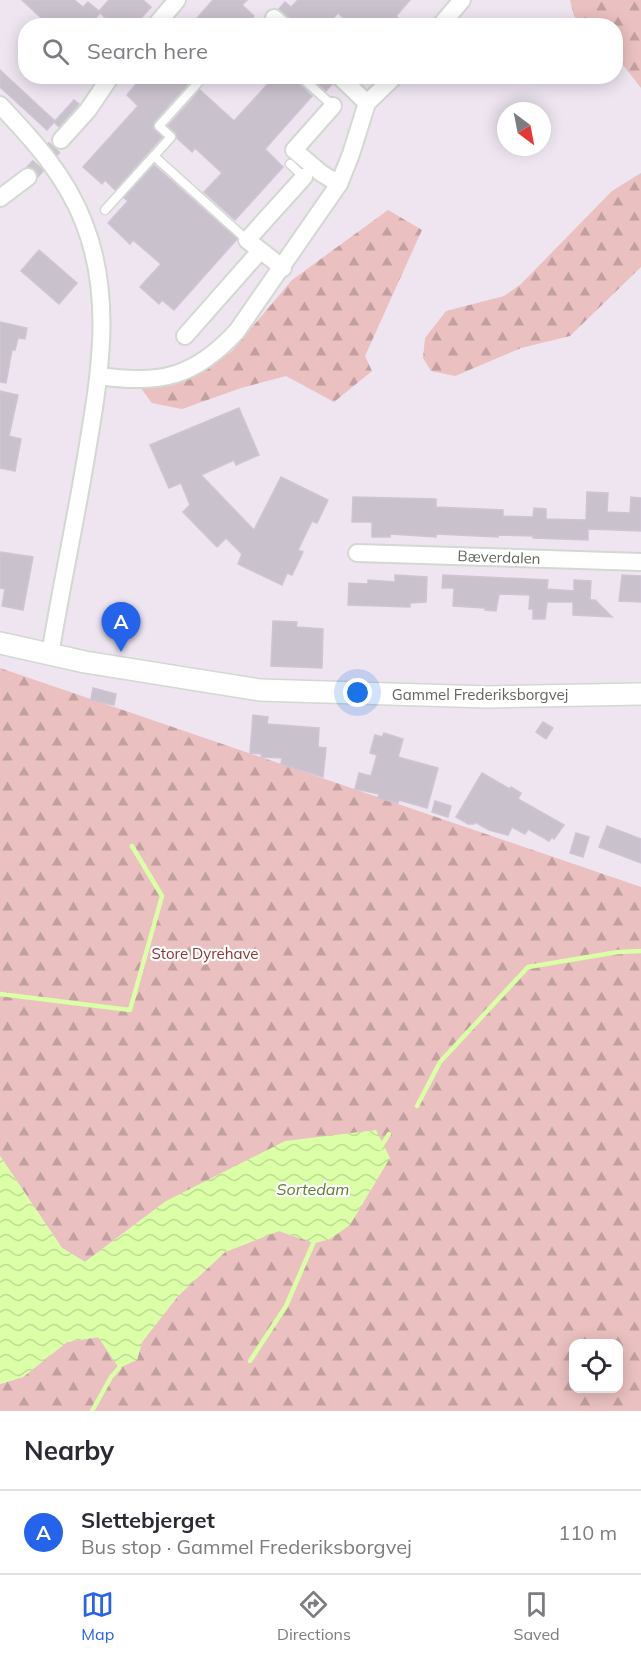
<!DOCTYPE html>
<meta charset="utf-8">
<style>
:root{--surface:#fff;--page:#f2f2f3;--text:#2b2b33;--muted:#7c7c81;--line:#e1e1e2;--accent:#2563eb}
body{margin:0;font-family:Mulish,sans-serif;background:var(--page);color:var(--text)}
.controls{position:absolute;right:18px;bottom:18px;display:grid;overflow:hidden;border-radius:12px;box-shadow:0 3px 15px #0003}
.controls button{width:54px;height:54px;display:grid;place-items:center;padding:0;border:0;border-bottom:2px solid var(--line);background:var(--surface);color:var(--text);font:30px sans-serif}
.compass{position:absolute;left:497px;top:102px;width:54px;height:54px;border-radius:50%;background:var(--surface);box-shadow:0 3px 15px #0003;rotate:148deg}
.you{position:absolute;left:358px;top:693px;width:21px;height:21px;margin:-15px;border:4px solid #fff;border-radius:50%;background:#1a73e8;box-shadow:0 0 0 9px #1a73e833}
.badge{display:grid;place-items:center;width:39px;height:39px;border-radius:50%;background:var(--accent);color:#fff;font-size:20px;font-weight:700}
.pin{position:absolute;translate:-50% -50px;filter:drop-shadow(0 2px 3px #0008)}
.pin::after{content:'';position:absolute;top:32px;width:21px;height:18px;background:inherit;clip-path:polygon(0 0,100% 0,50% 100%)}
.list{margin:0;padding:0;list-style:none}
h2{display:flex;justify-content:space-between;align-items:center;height:78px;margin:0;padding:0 24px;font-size:26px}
h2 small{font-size:20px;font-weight:400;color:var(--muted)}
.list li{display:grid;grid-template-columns:39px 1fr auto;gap:18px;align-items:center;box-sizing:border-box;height:84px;padding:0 24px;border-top:2px solid var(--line)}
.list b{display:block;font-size:22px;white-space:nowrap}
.list p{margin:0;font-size:20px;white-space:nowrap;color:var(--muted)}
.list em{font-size:20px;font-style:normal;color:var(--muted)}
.icon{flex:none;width:33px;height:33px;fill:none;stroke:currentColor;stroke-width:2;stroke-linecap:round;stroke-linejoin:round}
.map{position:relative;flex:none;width:641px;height:1411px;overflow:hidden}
.search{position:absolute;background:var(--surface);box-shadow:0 3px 15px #0003;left:18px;right:18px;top:18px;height:66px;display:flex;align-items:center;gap:15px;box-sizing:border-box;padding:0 21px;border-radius:24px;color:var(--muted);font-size:22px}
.sheet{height:162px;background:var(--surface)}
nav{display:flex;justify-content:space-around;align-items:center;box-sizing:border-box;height:84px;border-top:2px solid var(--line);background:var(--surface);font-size:16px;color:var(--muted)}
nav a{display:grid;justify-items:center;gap:3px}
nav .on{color:var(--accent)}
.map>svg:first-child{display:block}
.forest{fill:url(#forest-firs);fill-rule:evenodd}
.water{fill:url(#water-waves)}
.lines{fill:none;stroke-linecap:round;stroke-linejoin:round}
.stream{stroke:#daffa7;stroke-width:4.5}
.building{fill:#c9c2cc;stroke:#d0c3d6;stroke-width:1.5}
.minor-tunnel{stroke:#cbc6cb;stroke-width:16;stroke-dasharray:16 8;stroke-linecap:butt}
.service-casing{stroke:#d3d8d1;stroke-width:11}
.minor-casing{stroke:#d3d8d1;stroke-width:20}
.tertiary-casing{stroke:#d3d8d1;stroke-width:24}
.service{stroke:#fff;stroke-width:8}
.minor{stroke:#fff;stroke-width:16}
.tertiary{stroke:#fff;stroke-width:21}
.labels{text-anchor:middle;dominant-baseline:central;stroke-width:4.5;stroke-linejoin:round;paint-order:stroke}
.street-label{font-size:15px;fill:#61675d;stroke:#fff}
.park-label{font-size:15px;fill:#923430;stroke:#fff}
.water-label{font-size:16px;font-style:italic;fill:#57822c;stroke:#fff}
</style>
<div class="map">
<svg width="641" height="1411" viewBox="0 0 641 1411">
<defs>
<pattern id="forest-firs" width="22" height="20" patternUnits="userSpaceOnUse" patternTransform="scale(1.5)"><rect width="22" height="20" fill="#eac0c0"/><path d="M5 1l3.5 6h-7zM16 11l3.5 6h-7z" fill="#c1a09f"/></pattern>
<pattern id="water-waves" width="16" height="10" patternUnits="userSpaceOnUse" patternTransform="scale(1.5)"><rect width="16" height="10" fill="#daffa7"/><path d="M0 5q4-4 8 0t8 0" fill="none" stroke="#bedd92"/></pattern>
</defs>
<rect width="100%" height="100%" fill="#eee5f0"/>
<g class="forest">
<polygon points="570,0 641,0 641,88 616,56 616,26 584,25 574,16"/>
<polygon points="641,173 641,267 570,336 521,348 455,376 431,371 423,358 425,338 446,311 504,296 521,284 612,191"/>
<polygon points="388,210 422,230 365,356 372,371 334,402 286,376 241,388 182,409 152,403 140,387 210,366 232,351 292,280"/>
<path d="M0,668L641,887V1411H0V1384L23,1377L67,1342L99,1337L119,1367L137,1360L142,1342L178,1296L225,1252L279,1231L314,1243L330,1239L166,1201L85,1262L62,1248L0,1156ZM574,1344H618V1388H574Z"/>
</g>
<polygon class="water" points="376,1130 390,1158 350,1225 330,1239 314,1243 279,1231 225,1252 178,1296 142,1342 137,1360 119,1368 98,1337 67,1342 23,1377 0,1384 0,1156 62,1248 85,1262 166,1201 285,1141"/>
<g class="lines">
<g class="stream">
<polyline points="0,994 130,1010 162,896 132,846"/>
<polyline points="417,1106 440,1062 528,967 618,952 641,951"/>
<polyline points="380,1148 389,1134"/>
<polyline points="250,1361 286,1306 315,1239"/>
<polyline points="92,1411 111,1377 119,1368"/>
</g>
</g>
<g class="building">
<polygon points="22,0 74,0 83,7 88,2 99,11 109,0 143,0 151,7 134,26 115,26 100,13 89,26 50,26"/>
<polygon points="213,0 247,0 242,5 254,16 246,26 190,26"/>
<polygon points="298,0 410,0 396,16 407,26 352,26 338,13 326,26 293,26 290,18 279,9 285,2 291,7"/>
<polygon points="0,70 55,121 74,100 79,104 59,127 54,122 47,130 0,87"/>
<polygon points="143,76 195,76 154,122 153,128 162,137 115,190 105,180 102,184 83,167 138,106 127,95"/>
<polygon points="275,76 294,76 296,81 312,96 265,149 283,167 235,220 204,192 222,173 195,148 192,152 177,138 176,133 168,126 200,90 234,121"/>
<polygon points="310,76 329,76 332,84 326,91"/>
<polygon points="154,165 237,239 174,310 162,300 159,304 140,287 161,264 133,240 130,244 108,223 128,201 124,198"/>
<polygon points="39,250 77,283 59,304 21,271"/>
<polygon points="0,322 27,328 25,339 18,338 15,350 12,350 6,383 0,382"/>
<polygon points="0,391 18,395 9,436 21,439 15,471 0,468"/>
<polygon points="239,408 259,455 236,465 234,460 201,475 254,530 281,477 328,500 317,523 312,521 298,550 303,552 292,575 287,573 282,585 238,564 242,554 226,538 217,547 183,512 190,505 181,483 169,488 150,445"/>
<polygon points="587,492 608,493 607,512 630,513 631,497 641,498 641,531 588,529 588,540 533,538 533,536 498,535 498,537 436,534 436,537 390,534 390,537 372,537 372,522 352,522 353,497 436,499 436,507 503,510 503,516 533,517 534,508 546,509 546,519 586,520"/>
<polygon points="0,552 33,557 23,610 2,606 5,589 0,588"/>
<polygon points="395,575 427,577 426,602 410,603 410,607 348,605 349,583 368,584 368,580 395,582"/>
<polygon points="443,575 548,580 547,589 574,591 574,580 591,581 590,600 595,600 612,617 573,615 573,602 547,602 545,619 533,619 533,609 529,609 530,595 499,594 496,611 485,610 485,608 453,606 454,588 442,588"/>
<polygon points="622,575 641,576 641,602 619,601"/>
<polygon points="273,621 297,622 296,627 323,629 322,668 271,666"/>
<polygon points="93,688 116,694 114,705 91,700"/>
<polygon points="253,715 268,717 267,724 319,728 318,747 326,748 323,777 281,764 282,758 261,757 262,754 250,753"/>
<polygon points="543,722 553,728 546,739 536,732"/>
<polygon points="384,733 403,739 398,757 438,768 427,808 399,800 398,803 378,798 379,794 355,789 359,773 371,776 377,755 370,753 375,735 382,737"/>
<polygon points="482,773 510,789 511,787 521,793 518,799 564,825 554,839 552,837 549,841 528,829 525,834 512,827 508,835 489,830 475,822 474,824 468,824 456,817"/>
<polygon points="435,801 451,806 448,817 432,812"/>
<polygon points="607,826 641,839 641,863 599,847"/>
<polygon points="576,833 589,837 583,857 570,853"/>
</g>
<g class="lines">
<polyline class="minor-tunnel" points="28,177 61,140"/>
<defs>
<g id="service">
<polyline points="300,76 333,106"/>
<polyline points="154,156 247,240"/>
<polyline points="290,164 304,177"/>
<polyline points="105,210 171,137 159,126 204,76"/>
</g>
<g id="minor">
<polyline points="274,18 283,26"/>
<polyline points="155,26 177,0"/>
<polyline points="440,26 462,0"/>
<polyline points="339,76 367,103"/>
<path d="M0,105C34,141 66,176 84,223C114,299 99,379 86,457C75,523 61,588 50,655"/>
<polyline points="333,106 294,150 321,173 339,184"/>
<polyline points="61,140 88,110 111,76"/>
<polyline points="0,198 28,177"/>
<polyline points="283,268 247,240 304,177"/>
<polyline points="185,336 260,251"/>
<path d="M100,376C160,385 195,377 237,331L339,184L351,154L367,103L395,76"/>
<polyline points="357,553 641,562"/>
</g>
<polyline id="tertiary" points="0,643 85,662 260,690 488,697 641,694"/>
</defs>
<use href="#service" class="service-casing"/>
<use href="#minor" class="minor-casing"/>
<use href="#tertiary" class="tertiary-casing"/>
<use href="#service" class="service"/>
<use href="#minor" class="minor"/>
<use href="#tertiary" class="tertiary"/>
</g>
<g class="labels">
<g class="street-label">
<text transform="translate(499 557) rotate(2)">Bæverdalen</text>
<text x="480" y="694">Gammel Frederiksborgvej</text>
</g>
<g class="park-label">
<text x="205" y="953">Store Dyrehave</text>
</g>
<g class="water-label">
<text x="313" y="1189">Sortedam</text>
</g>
</g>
</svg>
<div class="controls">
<button><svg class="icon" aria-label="locate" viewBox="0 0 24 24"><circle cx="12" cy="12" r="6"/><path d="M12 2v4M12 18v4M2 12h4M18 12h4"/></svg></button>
</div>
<svg class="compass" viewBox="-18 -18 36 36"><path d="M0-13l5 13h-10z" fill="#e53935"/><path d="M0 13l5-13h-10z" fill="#7c7c81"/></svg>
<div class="you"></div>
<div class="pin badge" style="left:121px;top:652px">A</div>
<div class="search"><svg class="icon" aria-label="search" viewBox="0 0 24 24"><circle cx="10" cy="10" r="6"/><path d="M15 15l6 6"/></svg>Search here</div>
</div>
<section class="sheet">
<h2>Nearby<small></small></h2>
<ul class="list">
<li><span class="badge">A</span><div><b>Slettebjerget</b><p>Bus stop · Gammel Frederiksborgvej</p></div><em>110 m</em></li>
</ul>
</section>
<nav>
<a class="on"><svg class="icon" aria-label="map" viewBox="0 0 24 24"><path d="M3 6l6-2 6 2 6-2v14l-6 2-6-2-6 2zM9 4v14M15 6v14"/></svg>Map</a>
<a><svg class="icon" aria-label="directions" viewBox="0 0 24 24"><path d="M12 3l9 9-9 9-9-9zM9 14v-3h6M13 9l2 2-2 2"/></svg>Directions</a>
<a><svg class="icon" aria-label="saved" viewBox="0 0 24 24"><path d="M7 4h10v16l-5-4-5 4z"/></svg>Saved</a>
</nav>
